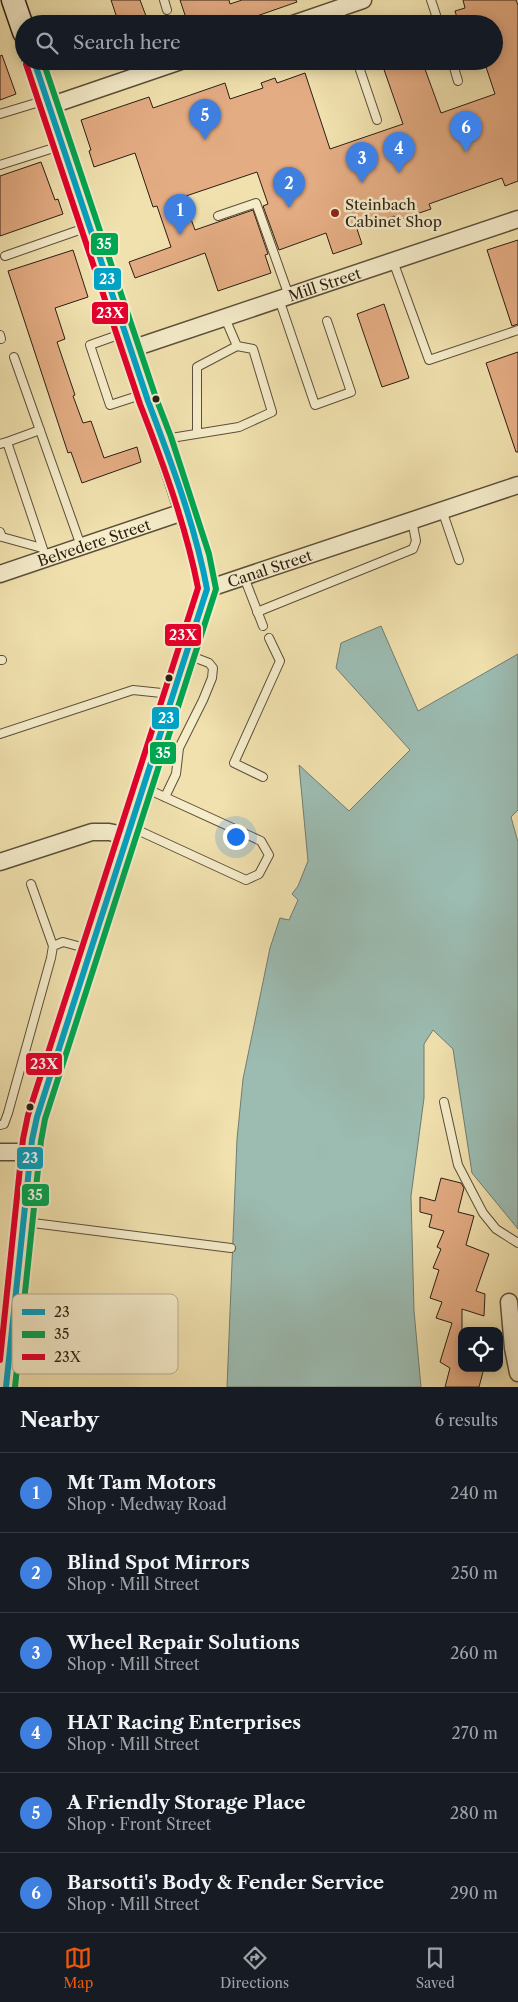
<!DOCTYPE html>
<meta charset="utf-8">
<style>
:root{--surface:#171b24;--page:#242831;--text:#f1f3f6;--muted:#9ea1a6;--line:#363941;--accent:#ea580c}
body{margin:0;font-family:"Libre Caslon Text",serif;background:var(--page);color:var(--text)}
.controls{position:absolute;right:15px;bottom:15px;display:grid;overflow:hidden;border-radius:10px;box-shadow:0 2px 12px #0003}
.controls button{width:45px;height:45px;display:grid;place-items:center;padding:0;border:0;border-bottom:1px solid var(--line);background:var(--surface);color:var(--text);font:25px sans-serif}
.you{position:absolute;left:235px;top:836px;width:18px;height:18px;margin:-12px;border:4px solid #fff;border-radius:50%;background:#1a73e8;box-shadow:0 0 0 8px #1a73e833}
.badge{display:grid;place-items:center;width:32px;height:32px;border-radius:50%;background:var(--accent);color:#fff;font-size:16px;font-weight:700}
.pin{position:absolute;translate:-50% -41px;filter:drop-shadow(0 1px 2px #0008)}
.pin::after{content:'';position:absolute;top:26px;width:18px;height:15px;background:inherit;clip-path:polygon(0 0,100% 0,50% 100%)}
.list{margin:0;padding:0;list-style:none}
h2{display:flex;justify-content:space-between;align-items:center;height:65px;margin:0;padding:0 20px;font-size:21px}
h2 small{font-size:16px;font-weight:400;color:var(--muted)}
.list li{display:grid;grid-template-columns:32px 1fr auto;gap:15px;align-items:center;box-sizing:border-box;height:80px;padding:0 20px;border-top:1px solid var(--line)}
.list b{display:block;font-size:19px;white-space:nowrap}
.list p{margin:0;font-size:16px;white-space:nowrap;color:var(--muted)}
.list em{font-size:16px;font-style:normal;color:var(--muted)}
.icon{flex:none;width:28px;height:28px;fill:none;stroke:currentColor;stroke-width:2;stroke-linecap:round;stroke-linejoin:round}
.map{position:relative;flex:none;width:518px;height:1387px;overflow:hidden}
.search{position:absolute;background:var(--surface);box-shadow:0 2px 12px #0003;left:15px;right:15px;top:15px;height:55px;display:flex;align-items:center;gap:12px;box-sizing:border-box;padding:0 18px;border-radius:28px;color:var(--muted);font-size:19px}
.sheet{height:545px;background:var(--surface)}
nav{display:flex;justify-content:space-around;align-items:center;box-sizing:border-box;height:70px;border-top:1px solid var(--line);background:var(--surface);font-size:14px;color:var(--muted)}
nav a{display:grid;justify-items:center;gap:2px}
nav .on{color:var(--accent)}
.map>svg:first-child{display:block}
.water{fill:#9cbcb2;stroke:#6f7d73}
.building{fill:#e4ac83;stroke:#2b1e14}
.lines{fill:none;stroke-linecap:round;stroke-linejoin:round}
.lane-casing{stroke:#5c4f3a;stroke-width:10}
.street-casing{stroke:#5c4f3a;stroke-width:19}
.secondary-casing{stroke:#2b1e14;stroke-width:25}
.lane{stroke:#f5ecca;stroke-width:8}
.street{stroke:#f5ecca;stroke-width:16}
.secondary{stroke:#f5ecca;stroke-width:22}
.bus-1-casing{stroke:#f5ecca;stroke-width:10}
.bus-2-casing{stroke:#f5ecca;stroke-width:10}
.bus-3-casing{stroke:#f5ecca;stroke-width:10}
.bus-1{stroke:#02a2c5;stroke-width:6}
.bus-2{stroke:#00a651;stroke-width:6}
.bus-3{stroke:#e4002b;stroke-width:6}
.poi-dot{fill:#8f2418;stroke:#f5ecca;stroke-width:2}
.bus-dot{fill:#2b1e14;stroke:#f5ecca;stroke-width:2}
.labels{text-anchor:middle;dominant-baseline:central;stroke-width:5;stroke-linejoin:round;paint-order:stroke}
.poi-label{font-size:15px;fill:#2b1e14;stroke:#f5ecca;text-anchor:start}
.street-label{font-size:15px;fill:#2b1e14;stroke:#f5ecca}
.key{fill:#f5ecca;stroke:#b8ae93;stroke-width:1}
.key-label{font-size:14px;fill:#2b1e14}
.line-badge{stroke:#f5ecca;stroke-width:2}
.badge-label{font-size:14px;text-anchor:middle;font-weight:bold;fill:#fff}
</style>
<div class="map">
<svg width="518" height="1387" viewBox="0 0 518 1387">
<rect width="100%" height="100%" fill="#f0e1ae"/>
<filter id="stains"><feTurbulence type="fractalNoise" baseFrequency=".004" numOctaves="4"/><feColorMatrix values="0 0 0 0 .2 0 0 0 0 .09 0 0 0 0 .02 0 0 0 .5 -.17"/></filter>
<radialGradient id="worn" r=".72"><stop offset=".6" stop-color="#630" stop-opacity="0"/><stop offset="1" stop-color="#630" stop-opacity=".3"/></radialGradient>
<polygon class="water" points="381,626 418,711 518,654 518,810 511,817 518,842 518,1229 472,1173 453,1049 433,1030 424,1044 424,1098 411,1196 414,1311 421,1387 227,1387 237,1139 243,1079 270,948 280,918 289,920 298,900 292,894 298,886 308,861 299,765 349,811 410,750 336,668 341,643"/>
<g class="building">
<polygon points="111,0 140,0 149,24 119,24"/>
<polygon points="180,0 229,0 230,4 242,0 296,0 297,2 234,24 188,24"/>
<polygon points="463,0 516,0 518,5 518,181 505,186 502,178 429,204 431,209 396,221 394,216 357,229 362,244 333,254 326,233 279,250 263,206 268,204 257,172 183,197 195,230 253,210 268,254 265,255 271,273 218,291 205,253 135,278 129,262 171,247 157,206 153,207 135,153 94,167 89,151 91,150 81,120 149,97 153,108 225,83 230,99 263,88 261,83 275,78 277,83 305,73 330,149 403,124 381,61 422,61 441,113 495,94 484,61 494,61 494,24 459,24 455,11 465,8"/>
<polygon points="2,55 16,94 0,100 0,56"/>
<polygon points="41,162 55,200 58,199 63,214 0,236 0,176"/>
<polygon points="518,240 518,324 512,326 487,250"/>
<polygon points="73,250 88,297 55,308 65,339 57,342 75,395 73,396 83,423 91,421 104,458 137,447 141,462 82,483 71,452 68,453 8,271"/>
<polygon points="384,304 409,378 382,387 357,314"/>
<polygon points="518,352 518,452 516,452 486,363"/>
<polygon points="441,1178 461,1183 464,1188 458,1212 474,1216 466,1245 489,1254 476,1291 485,1294 484,1316 462,1309 462,1368 484,1368 479,1387 445,1387 450,1368 440,1362 452,1323 436,1318 442,1302 430,1298 439,1270 433,1268 441,1249 437,1247 444,1231 429,1227 432,1215 420,1212 420,1197 435,1201"/>
</g>
<g class="lines">
<defs>
<g id="lane">
<polyline points="164,0 167,10"/>
<polyline points="431,0 439,24"/>
<polyline points="339,8 344,24"/>
<polyline points="357,61 377,120"/>
<polyline points="452,61 458,81"/>
<polyline points="0,114 46,100"/>
<polyline points="0,165 60,146"/>
<polyline points="218,216 256,203 289,296"/>
<polyline points="5,256 88,227"/>
<polyline points="393,261 429,360 518,330"/>
<polyline points="279,299 315,405 351,392 327,321"/>
<polyline points="124,333 90,345 110,405 144,394"/>
<polyline points="0,335 1,339"/>
<polyline points="14,357 81,546"/>
<polyline points="197,433 197,367 237,346"/>
<polyline points="165,439 239,427 272,412 253,349 237,346 225,318"/>
<polyline points="7,442 40,430"/>
<polyline points="0,444 7,442 46,558"/>
<polyline points="442,510 459,560"/>
<polyline points="0,532 2,537 42,548"/>
<polyline points="244,577 263,626"/>
<polyline points="257,612 413,549 416,541 412,520"/>
<polyline points="0,660 2,660"/>
<polyline points="0,734 133,690 171,694"/>
<polyline points="263,777 234,763 280,661 269,638"/>
<polyline points="165,797 176,774 179,748 203,700 212,678 213,668 209,663 188,655"/>
<polyline points="133,828 246,880 259,874 269,855 261,841 145,788"/>
<polyline points="31,884 53,946"/>
<polyline points="444,1102 458,1165 483,1213 496,1229 518,1243"/>
<polyline points="0,1125 4,1124 8,1113 51,958 53,946 63,942 89,949"/>
<polyline points="25,1222 231,1248"/>
</g>
<g id="street">
<polyline points="293,24 363,0"/>
<polyline points="49,106 181,61"/>
<path id="s1" d="M131,349L518,219"/>
<path id="s2" d="M0,574L186,511"/>
<path id="s3" d="M207,589L518,485"/>
<polyline points="0,862 92,832 109,832 128,836"/>
<polyline points="0,1152 31,1152"/>
<polyline points="509,1302 513,1348 518,1373"/>
</g>
<g id="secondary">
<polyline points="13,0 24,32"/>
<polyline points="6,1387 32,1140 37,1117 207,589 201,557 163,440 148,401 34,61"/>
</g>
</defs>
<use href="#lane" class="lane-casing"/>
<use href="#street" class="street-casing"/>
<use href="#secondary" class="secondary-casing"/>
<use href="#lane" class="lane"/>
<use href="#street" class="street"/>
<use href="#secondary" class="secondary"/>
<defs>
<path id="bus-1" d="M6,1387L32,1140L37,1117L207,589C195,525 171,462 148,401L34,61"/>
<polyline id="bus-2" points="15,1387 41,1141 45,1119 216,589 209,554 171,437 156,398 43,61"/>
<path id="bus-3" d="M0,1360L23,1139L28,1115L198,588C186,526 163,463 140,404L26,64"/>
</defs>
<use href="#bus-1" class="bus-1-casing"/>
<use href="#bus-2" class="bus-2-casing"/>
<use href="#bus-3" class="bus-3-casing"/>
<use href="#bus-1" class="bus-1"/>
<use href="#bus-2" class="bus-2"/>
<use href="#bus-3" class="bus-3"/>
</g>
<circle class="poi-dot" cx="335" cy="213" r="5"/>
<g class="bus-dot">
<circle cx="156" cy="399" r="4.5"/>
<circle cx="169" cy="678" r="4.5"/>
<circle cx="30" cy="1107" r="4.5"/>
</g>
<g class="labels">
<g class="poi-label">
<text x="345" y="204">Steinbach<tspan x="345" dy="17">Cabinet Shop</tspan></text>
</g>
<g class="street-label">
<text stroke="none"><textPath href="#s1" startOffset="204">Mill Street</textPath></text>
<text stroke="none"><textPath href="#s2" startOffset="99">Belvedere Street</textPath></text>
<text stroke="none"><textPath href="#s3" startOffset="66">Canal Street</textPath></text>
</g>
</g>
<rect x="12" y="1294" width="166" height="80" rx="8" class="key"/>
<rect x="22" y="1309" width="23" height="6" fill="#02a2c5"/>
<rect x="22" y="1331" width="23" height="7" fill="#00a651"/>
<rect x="22" y="1354" width="23" height="6" fill="#e4002b"/>
<g class="key-label">
<text x="54" y="1317">23</text>
<text x="54" y="1339">35</text>
<text x="54" y="1362">23X</text>
</g>
<g class="line-badge">
<rect x="90" y="232" width="29" height="24" rx="5" fill="#00a651"/>
<rect x="93" y="267" width="29" height="24" rx="5" fill="#02a2c5"/>
<rect x="91" y="301" width="38" height="24" rx="5" fill="#e4002b"/>
<rect x="164" y="623" width="38" height="24" rx="5" fill="#e4002b"/>
<rect x="151" y="706" width="29" height="24" rx="5" fill="#02a2c5"/>
<rect x="149" y="741" width="28" height="24" rx="5" fill="#00a651"/>
<rect x="25" y="1052" width="38" height="24" rx="5" fill="#e4002b"/>
<rect x="16" y="1146" width="28" height="24" rx="5" fill="#02a2c5"/>
<rect x="21" y="1183" width="29" height="24" rx="5" fill="#00a651"/>
</g>
<g class="badge-label">
<text x="104" y="249">35</text>
<text x="107" y="284">23</text>
<text x="110" y="318">23X</text>
<text x="183" y="640">23X</text>
<text x="166" y="723">23</text>
<text x="163" y="758">35</text>
<text x="44" y="1069">23X</text>
<text x="30" y="1163">23</text>
<text x="35" y="1200">35</text>
</g>
<rect width="100%" height="100%" filter="url(#stains)"/>
<rect width="100%" height="100%" fill="url(#worn)"/>
</svg>
<div class="controls">
<button><svg class="icon" aria-label="locate" viewBox="0 0 24 24"><circle cx="12" cy="12" r="6"/><path d="M12 2v4M12 18v4M2 12h4M18 12h4"/></svg></button>
</div>
<div class="you"></div>
<div class="pin badge" style="left:180px;top:235px;background:#3f7fe0">1</div>
<div class="pin badge" style="left:289px;top:208px;background:#3f7fe0">2</div>
<div class="pin badge" style="left:362px;top:183px;background:#3f7fe0">3</div>
<div class="pin badge" style="left:399px;top:173px;background:#3f7fe0">4</div>
<div class="pin badge" style="left:205px;top:140px;background:#3f7fe0">5</div>
<div class="pin badge" style="left:466px;top:152px;background:#3f7fe0">6</div>
<div class="search"><svg class="icon" aria-label="search" viewBox="0 0 24 24"><circle cx="10" cy="10" r="6"/><path d="M15 15l6 6"/></svg>Search here</div>
</div>
<section class="sheet">
<h2>Nearby<small>6 results</small></h2>
<ul class="list">
<li><span class="badge" style="background:#3f7fe0">1</span><div><b>Mt Tam Motors</b><p>Shop · Medway Road</p></div><em>240 m</em></li>
<li><span class="badge" style="background:#3f7fe0">2</span><div><b>Blind Spot Mirrors</b><p>Shop · Mill Street</p></div><em>250 m</em></li>
<li><span class="badge" style="background:#3f7fe0">3</span><div><b>Wheel Repair Solutions</b><p>Shop · Mill Street</p></div><em>260 m</em></li>
<li><span class="badge" style="background:#3f7fe0">4</span><div><b>HAT Racing Enterprises</b><p>Shop · Mill Street</p></div><em>270 m</em></li>
<li><span class="badge" style="background:#3f7fe0">5</span><div><b>A Friendly Storage Place</b><p>Shop · Front Street</p></div><em>280 m</em></li>
<li><span class="badge" style="background:#3f7fe0">6</span><div><b>Barsotti's Body &amp; Fender Service</b><p>Shop · Mill Street</p></div><em>290 m</em></li>
</ul>
</section>
<nav>
<a class="on"><svg class="icon" aria-label="map" viewBox="0 0 24 24"><path d="M3 6l6-2 6 2 6-2v14l-6 2-6-2-6 2zM9 4v14M15 6v14"/></svg>Map</a>
<a><svg class="icon" aria-label="directions" viewBox="0 0 24 24"><path d="M12 3l9 9-9 9-9-9zM9 14v-3h6M13 9l2 2-2 2"/></svg>Directions</a>
<a><svg class="icon" aria-label="saved" viewBox="0 0 24 24"><path d="M7 4h10v16l-5-4-5 4z"/></svg>Saved</a>
</nav>
